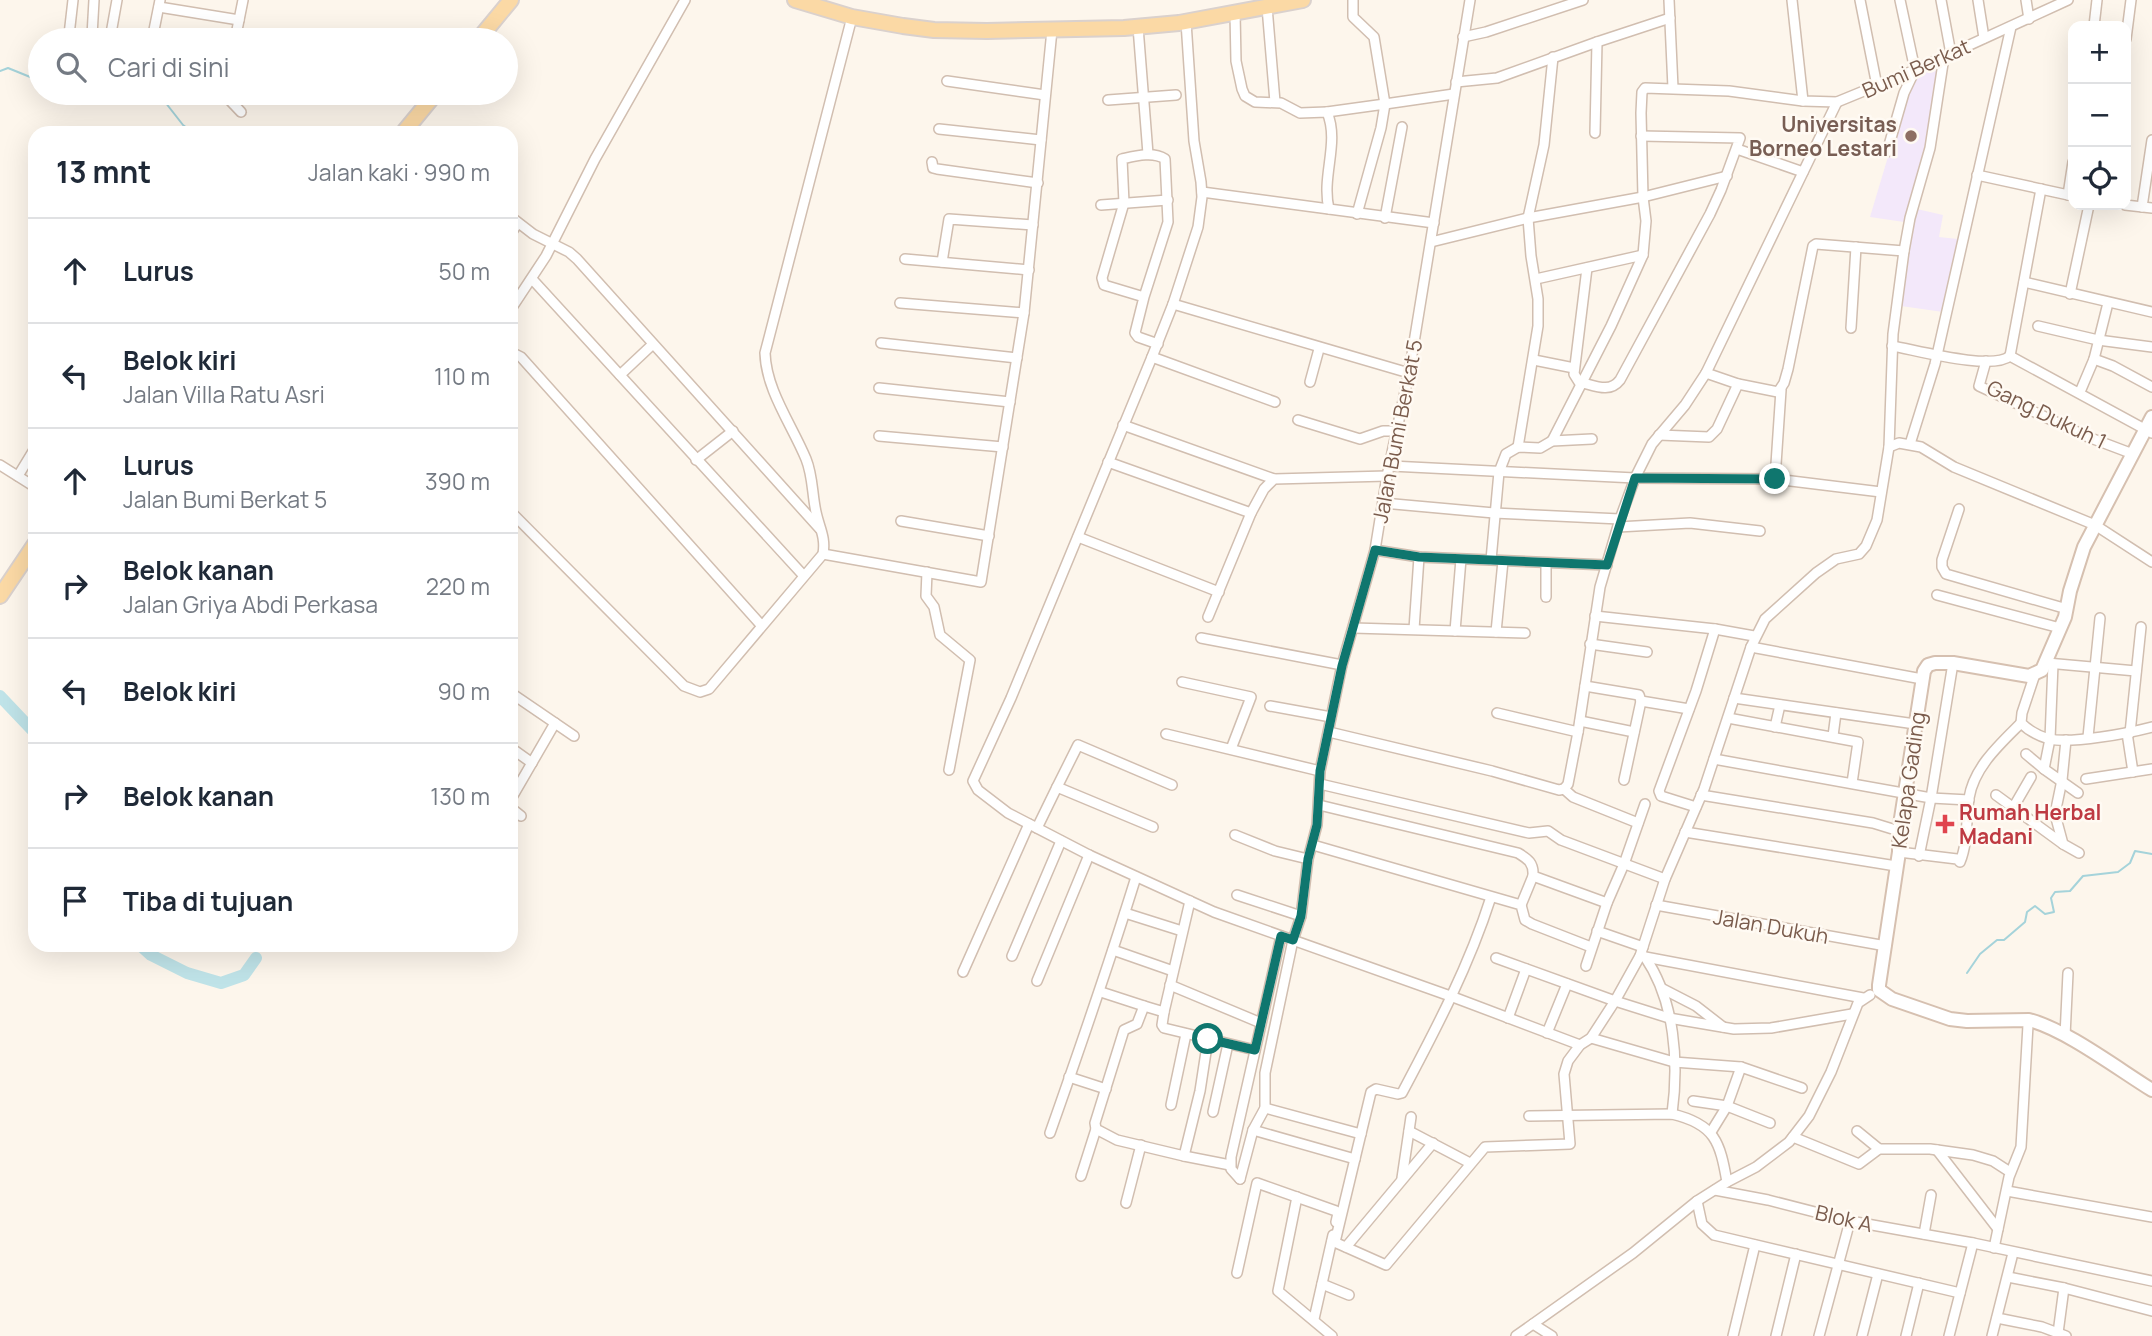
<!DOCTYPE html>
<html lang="id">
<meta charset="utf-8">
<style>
:root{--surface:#fff;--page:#f6f6f7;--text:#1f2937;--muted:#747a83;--line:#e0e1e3}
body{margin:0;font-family:Manrope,sans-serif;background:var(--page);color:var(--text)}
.controls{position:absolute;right:21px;top:21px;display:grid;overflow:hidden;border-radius:14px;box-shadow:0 7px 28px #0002}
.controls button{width:63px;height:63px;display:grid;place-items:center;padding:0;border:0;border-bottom:2px solid var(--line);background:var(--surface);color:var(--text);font:35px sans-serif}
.stop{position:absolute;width:21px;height:21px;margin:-16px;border:5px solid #0f766e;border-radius:50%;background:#fff}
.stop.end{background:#0f766e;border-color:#fff;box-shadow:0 2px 7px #0008}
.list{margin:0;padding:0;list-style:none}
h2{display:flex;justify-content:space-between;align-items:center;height:91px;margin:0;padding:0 28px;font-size:30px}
h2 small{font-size:23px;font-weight:400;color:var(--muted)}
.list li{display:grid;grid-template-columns:46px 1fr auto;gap:21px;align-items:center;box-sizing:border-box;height:105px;padding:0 28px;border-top:2px solid var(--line)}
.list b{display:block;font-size:26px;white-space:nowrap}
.list p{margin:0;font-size:23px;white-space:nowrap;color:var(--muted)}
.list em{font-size:23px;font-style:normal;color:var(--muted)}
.icon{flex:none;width:38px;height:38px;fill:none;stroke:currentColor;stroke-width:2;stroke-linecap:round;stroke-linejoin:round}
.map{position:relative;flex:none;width:2152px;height:1336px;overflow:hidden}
.search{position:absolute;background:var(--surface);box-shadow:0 7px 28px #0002;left:28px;top:28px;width:490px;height:77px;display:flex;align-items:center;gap:18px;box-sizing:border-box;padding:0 24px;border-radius:38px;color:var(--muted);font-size:26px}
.panel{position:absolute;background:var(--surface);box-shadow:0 7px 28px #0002;left:28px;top:126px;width:490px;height:826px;border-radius:21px}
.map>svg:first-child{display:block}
.education{fill:#f3e8fa}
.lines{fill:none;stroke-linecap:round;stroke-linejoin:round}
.stream{stroke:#a5d3da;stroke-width:2}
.river{stroke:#bfe3e8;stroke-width:12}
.street-casing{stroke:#d1beb0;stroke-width:12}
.secondary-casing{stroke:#d6c0b0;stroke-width:16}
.primary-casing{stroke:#dad1cd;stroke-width:18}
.street{stroke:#fff;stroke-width:9}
.secondary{stroke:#fff;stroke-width:12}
.primary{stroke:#fbd9a5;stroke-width:14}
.route{stroke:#0f766e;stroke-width:9}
.education-dot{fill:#8d6e63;stroke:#fffaf3;stroke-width:2.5}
.health-dot{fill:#e0444e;stroke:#fffaf3;stroke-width:2.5}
.labels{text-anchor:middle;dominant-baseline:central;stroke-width:5;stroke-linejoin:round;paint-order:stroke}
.street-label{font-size:21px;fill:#7a5c4d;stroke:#fffaf3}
.education-label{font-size:21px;font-weight:bold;fill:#785e54;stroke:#fffaf3;text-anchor:end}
.health-label{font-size:21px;font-weight:bold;fill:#be3a42;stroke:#fffaf3;text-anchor:start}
</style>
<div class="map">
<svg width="2152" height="1336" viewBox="0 0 2152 1336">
<rect width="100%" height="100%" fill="#fdf6ec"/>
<g class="education">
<polygon points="1940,62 1927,147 1904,222 1870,217 1907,93 1917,72"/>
<polygon points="1917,209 1943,215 1939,237 1958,239 1943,312 1901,306 1912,222"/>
</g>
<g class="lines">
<g class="stream">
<polyline points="0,71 8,68 40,81"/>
<polyline points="158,93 183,125 194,133"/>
<polyline points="1967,973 1980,954 1997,940 2004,940 2025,922 2027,912 2035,906 2045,914 2054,912 2051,898 2055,892 2070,891 2083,876 2118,872 2130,863 2135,851 2152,854"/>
</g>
<g class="river">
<polyline points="0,696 35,733"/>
<polyline points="140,945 151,955 187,973 221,983 244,975 256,958"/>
</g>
<defs>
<g id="street">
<polyline points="94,0 92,36 99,40"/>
<polyline points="1353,0 1353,17 1374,37 1385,104 1454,94"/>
<polyline points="1669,0 1673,88"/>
<polyline points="1792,0 1803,101"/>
<polyline points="1860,0 1877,86"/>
<polyline points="1941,0 1951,54"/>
<polyline points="1978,0 1984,38"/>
<polyline points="2026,0 2029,19"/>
<polyline points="159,7 239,20"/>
<polyline points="1267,7 1275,102"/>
<path d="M1235,13L1236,61L1242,89L1245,96L1255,102L1281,103L1300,113L1327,112C1340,143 1321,176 1329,209L1434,223"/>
<polyline points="1186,22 1194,141 1201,182 1202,197 1198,227 1173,304 1152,357 1011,698 973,781 978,790 1008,813 1089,855 1214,912 1453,997 1580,1045"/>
<polyline points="2094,26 2097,0"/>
<polyline points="1138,27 1148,154"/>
<polyline points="69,35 73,0"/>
<polyline points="1463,37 1486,32 1583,0"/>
<polyline points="2126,39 2131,0"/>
<polyline points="107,40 110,39 117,0"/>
<polyline points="152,40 160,0"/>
<polyline points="235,40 243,0"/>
<polyline points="947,81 1045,95"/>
<polyline points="1456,82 1497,78 1597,42 1670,18"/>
<polyline points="223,93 241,112"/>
<polyline points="1108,100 1176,95"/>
<polyline points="1327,112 1385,104 1381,128 1357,214"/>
<polyline points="939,129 1041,140"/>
<polyline points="1595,133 1597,42"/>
<polyline points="1737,149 1803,172"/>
<polyline points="1887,152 1904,93 1915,70 1900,0"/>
<polyline points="932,162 933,168 937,169 1038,183"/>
<polyline points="1977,175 2073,196"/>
<polyline points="1202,192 1329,209"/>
<polyline points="2068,195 2073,162"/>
<polyline points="1101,205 1168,200"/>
<polyline points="2125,205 2152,208"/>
<polyline points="2142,207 2152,140"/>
<polyline points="511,217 533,234 569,252 577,259 820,529"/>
<polyline points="1385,218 1402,127"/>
<polyline points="511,233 518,223"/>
<polyline points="1431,242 1528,218 1643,197 1727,176"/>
<polyline points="905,259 1029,270"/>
<polyline points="942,262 949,219 1033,225"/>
<path d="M1587,268L1574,374L1579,382C1594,385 1609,394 1620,380L1710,214L1721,190L1740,138L1641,136"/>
<polyline points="532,279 803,575"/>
<polyline points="1536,279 1643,255"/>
<polyline points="2024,282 2152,312"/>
<polyline points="2070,294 2089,205"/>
<path d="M1144,297L1104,285L1102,278L1124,203L1122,159C1135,156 1153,151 1165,159L1168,222L1144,297L1135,333L1138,337L1158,344"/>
<polyline points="900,303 1024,313"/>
<polyline points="1173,304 1409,373"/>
<polyline points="511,309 546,256 595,159 685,0"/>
<polyline points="2038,326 2098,340 2152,347"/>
<polyline points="1851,328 1856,247"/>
<polyline points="881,343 1017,358"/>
<path d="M1892,346C1916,350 1992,371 2010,356L2152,433"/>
<polyline points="511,352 521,357 761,625"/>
<polyline points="2010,356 2041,189"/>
<polyline points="1152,357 1275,402"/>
<polyline points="2094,359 2113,366 2152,387"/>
<polyline points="1534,360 1574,368"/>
<polyline points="1986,361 1979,386 2088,437 2133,454"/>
<polyline points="1706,373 1738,384 1778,392 1784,383 1788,369 1813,246 1816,244 1904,251"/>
<polyline points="620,375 653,344"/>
<polyline points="1310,382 1319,349"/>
<polyline points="879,388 1010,402"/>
<polyline points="1781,390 1775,479 1881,492"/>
<polyline points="2080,392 2094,359 2108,303"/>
<polyline points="1298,420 1360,439 1383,431 1398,431"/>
<polyline points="1123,425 1274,479"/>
<polyline points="1659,435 1709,437 1717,429 1738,384"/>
<polyline points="879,436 1003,447"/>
<polyline points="1552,441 1611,326 1643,255 1646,221 1643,197 1641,113 1642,92 1645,88 1729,91 1803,101 1837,102 1915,70 2068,0"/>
<polyline points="1910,444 1935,364 2011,27"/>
<polyline points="1518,447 1538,326 1538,299 1531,256 1528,218 1544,145 1553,57"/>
<polyline points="1889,447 1899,443 1921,447 1954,467 2095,525 2152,562"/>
<polyline points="696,460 733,431"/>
<polyline points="1108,462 1251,513"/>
<polyline points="0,465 35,487"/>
<polyline points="1391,466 1635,478 1775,479"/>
<polyline points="18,476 35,448"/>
<polyline points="1383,503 1494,513 1620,519"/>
<polyline points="1959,509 1942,560 1942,567 1946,574 2067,609"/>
<path d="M511,512L684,686L700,692L709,689L823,554C826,537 819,527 816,512C812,494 813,476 806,459C792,425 766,390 765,353L852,17"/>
<polyline points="901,521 989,536"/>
<polyline points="1618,527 1690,523 1760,531"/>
<polyline points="1078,537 1219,592"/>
<polyline points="1375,550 1419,557 1607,565"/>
<polyline points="823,554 981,582 1024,313 1052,30"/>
<polyline points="1491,560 1499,472 1506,454 1518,447 1540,448 1552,441 1592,439"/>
<polyline points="927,572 926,596 934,607 940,635 970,660 949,770"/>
<polyline points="1937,595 2060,628"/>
<polyline points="1546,597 1546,563"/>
<polyline points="1595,616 1715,629 1754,636"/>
<polyline points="1208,617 1251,513 1264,489 1274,479 1387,476"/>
<polyline points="1353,628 1525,633"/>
<polyline points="1414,629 1419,557"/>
<polyline points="1455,631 1461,559"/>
<polyline points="1496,632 1503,561"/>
<polyline points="1201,638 1342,665"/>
<polyline points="1590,644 1647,652"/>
<polyline points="1751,647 1765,619 1816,573 1836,559 1859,554 1866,546 1877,520 1889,447 1893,334 1904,251 1910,218 1930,148 1944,57"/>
<polyline points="2047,663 2136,671"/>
<polyline points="2053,664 2050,739 2044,769 2078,793"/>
<path d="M2035,674L2022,713L2021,723C2029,731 2039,736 2049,739C2072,744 2129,733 2152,727"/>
<polyline points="1182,682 1251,697 1231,749"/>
<polyline points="1585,686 1639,695 1641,701 1689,709"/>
<polyline points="511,693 574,736"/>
<polyline points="1734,698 1915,724"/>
<polyline points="1270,706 1331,717"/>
<polyline points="1497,713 1578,732"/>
<polyline points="1728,718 1858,742 1852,783"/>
<polyline points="1580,721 1634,732"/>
<polyline points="1775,727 1780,705"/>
<polyline points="1329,732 1492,771 1559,790 1564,789"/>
<polyline points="2127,733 2133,772"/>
<polyline points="2130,733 2141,627"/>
<polyline points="1166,734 1320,771"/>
<polyline points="1833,736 1836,713"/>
<polyline points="2088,737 2100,618"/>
<polyline points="2066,740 2062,780 2056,809 2056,818 2063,844 2079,853"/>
<polyline points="511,748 532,763"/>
<polyline points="2026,754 2044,769"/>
<polyline points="1714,759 1931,798 1969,800"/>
<polyline points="2086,779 2152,769"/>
<polyline points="1624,780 1641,701"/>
<polyline points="1320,784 1529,833 1548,831 1561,840 1665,879"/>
<polyline points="1057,787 1078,745 1172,785"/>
<polyline points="1701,795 1873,823 1899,831"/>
<polyline points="1996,795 2063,844"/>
<polyline points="511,799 555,723"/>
<path d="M1319,805L1518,853C1528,859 1534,863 1533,876L1607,903"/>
<polyline points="1696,807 1661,796 1659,791 1696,691 1715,629"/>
<polyline points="511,808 521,816"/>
<polyline points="2013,808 2031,777"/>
<polyline points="1638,823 1573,797 1564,789 1568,784 1578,732 1600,587 1620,519 1635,478 1652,444 1685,405 1706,373 1837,102"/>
<polyline points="1037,828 1057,787 1153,827"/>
<polyline points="1685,832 1896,866"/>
<polyline points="1235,835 1275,851 1308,859"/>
<polyline points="1313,845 1521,905 1525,920 1532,924 1591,947"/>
<path d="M1899,852L1957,859L1960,862C1968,843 1966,819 1969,798C1974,767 2000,744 2021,723"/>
<polyline points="1919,856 1931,798 1953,663"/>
<polyline points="1237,895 1301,916"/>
<polyline points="1190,901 1164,1012 1144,1006 1137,1024 1124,1030 1095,1123 1096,1129 1117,1140 1184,1156 1200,1091 1208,1039"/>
<polyline points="1521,905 1533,876"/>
<polyline points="1656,905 1886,946"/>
<polyline points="1125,913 1182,931"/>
<polyline points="1597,931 1643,947"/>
<polyline points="1113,950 1173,971"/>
<polyline points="1012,956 1061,841"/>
<polyline points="1640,956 1863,998"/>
<path d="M1645,957C1675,1001 1679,1062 1672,1114"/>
<polyline points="1496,958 1615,1001 1669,1018 1734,1029 1771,1028 1852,1014"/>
<polyline points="1586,966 1607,903 1624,864 1645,804"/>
<polyline points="963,972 1029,824"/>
<polyline points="1037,981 1089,855"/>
<polyline points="1170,985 1261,1023"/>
<polyline points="1663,989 1696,1006 1723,1027"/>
<polyline points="1101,992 1144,1006"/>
<polyline points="1164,1012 1162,1025 1164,1028 1255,1050"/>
<polyline points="1508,1018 1526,969"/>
<polyline points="1547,1033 1567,984"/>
<polyline points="2065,1036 2068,973"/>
<polyline points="1591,1038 1674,1062 1741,1067 1802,1088"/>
<polyline points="1069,1077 1106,1089"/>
<polyline points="1693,1101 1727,1106 1770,1123"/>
<polyline points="1171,1105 1186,1034"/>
<polyline points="1265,1108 1361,1134"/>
<polyline points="1213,1112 1228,1044"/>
<path d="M1529,1116L1672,1114C1715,1124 1720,1142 1727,1182"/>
<polyline points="1253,1130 1355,1159"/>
<polyline points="1409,1131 1470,1163"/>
<polyline points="1857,1131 1879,1149"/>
<polyline points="1711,1132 1727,1106 1741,1067"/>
<path d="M1050,1133C1080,1048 1109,964 1136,877"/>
<polyline points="1793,1137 1859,1164 1879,1149 1930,1149 1973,1155 1993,1161 2010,1172"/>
<polyline points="1937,1150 1998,1229"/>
<polyline points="1184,1156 1230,1165"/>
<polyline points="1081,1176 1096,1129"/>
<polyline points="1402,1178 1411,1117"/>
<polyline points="1240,1179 1253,1130 1265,1108 1265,1073 1293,940 1301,916 1308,859 1317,825 1320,771 1342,665 1375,550 1387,476 1409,373 1470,0"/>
<polyline points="1240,1179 1231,1169 1231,1157 1281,936"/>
<polyline points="1715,1190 1768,1200 1850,1221 1973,1243 2152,1281"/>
<polyline points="2007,1191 2152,1217"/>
<polyline points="1297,1197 1278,1291 1332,1336"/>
<polyline points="1697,1201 1702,1224 1714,1235 1960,1293"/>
<polyline points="1126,1203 1141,1145"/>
<polyline points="1924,1234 1931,1195"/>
<polyline points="1332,1241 1386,1265 1485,1147 1570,1144 1564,1074 1568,1061 1580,1045 1591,1038 1615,1001 1640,956 1665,879 1704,789 1751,647 1922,679"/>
<path d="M1335,1242L1371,1092L1376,1089L1398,1094L1402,1093C1436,1029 1469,966 1491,897"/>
<polyline points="1346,1247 1433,1143"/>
<polyline points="1994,1248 2009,1177 2021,1147 2028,1025"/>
<polyline points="1237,1273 1257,1183 1336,1211 1338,1213 1336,1222"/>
<polyline points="2008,1277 2064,1288 2152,1311"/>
<polyline points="1322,1284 1349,1295"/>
<polyline points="1997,1318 2042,1327 2066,1336"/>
<polyline points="1314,1319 1333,1235"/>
<polyline points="1533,1324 1552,1336"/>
<polyline points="2058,1333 2064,1288"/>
<polyline points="1516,1336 1633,1253 1697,1201 1727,1182 1756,1167 1789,1142 1809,1116 1831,1072 1858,1003 1870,995"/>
<polyline points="1733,1336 1755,1245"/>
<polyline points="1776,1336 1796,1254"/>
<polyline points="1819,1336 1850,1221"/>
<polyline points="1862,1336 1878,1274"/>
<polyline points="1906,1336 1919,1283"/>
<polyline points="1949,1336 1973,1243"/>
<polyline points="1992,1336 2013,1253"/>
</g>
<path id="secondary" d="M2152,417L2084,547L2070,591L2065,617L2042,670L2029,676L2023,675L1953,663H1935L1928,665L1924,671L1899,831V852L1879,985V990L1892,999L1950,1019L1967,1021L2029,1020C2065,1029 2118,1069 2152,1090"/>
<g id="primary">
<polyline points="795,0 852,17 903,26 934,30 987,31 1124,28 1179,23 1303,0"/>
<polyline points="478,40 511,0"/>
<polyline points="403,133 436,93"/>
<polyline points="0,596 35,544"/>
</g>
</defs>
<use href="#street" class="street-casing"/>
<use href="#secondary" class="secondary-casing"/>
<use href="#primary" class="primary-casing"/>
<use href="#street" class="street"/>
<use href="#secondary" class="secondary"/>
<use href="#primary" class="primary"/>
</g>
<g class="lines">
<polyline class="route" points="1208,1039 1255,1050 1281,936 1293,940 1301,916 1308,859 1317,825 1320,771 1342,666 1375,550 1419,557 1607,565 1635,478 1775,479"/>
</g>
<circle class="education-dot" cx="1911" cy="136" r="7"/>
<path class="health-dot" d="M1941.5 813.5h7v7h7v7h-7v7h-7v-7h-7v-7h7z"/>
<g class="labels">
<g class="street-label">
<text transform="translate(1916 68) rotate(-24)">Bumi Berkat</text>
<text transform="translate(2047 414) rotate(26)">Gang Dukuh 1</text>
<text transform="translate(1397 431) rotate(-79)">Jalan Bumi Berkat 5</text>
<text transform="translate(1908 780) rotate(-82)">Kelapa Gading</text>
<text transform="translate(1771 926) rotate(10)">Jalan Dukuh</text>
<text transform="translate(1844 1218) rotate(13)">Blok A</text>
</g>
<g class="education-label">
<text x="1897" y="124">Universitas<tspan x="1897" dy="24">Borneo Lestari</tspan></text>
</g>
<g class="health-label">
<text x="1959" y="812">Rumah Herbal<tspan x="1959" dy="24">Madani</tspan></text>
</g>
</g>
</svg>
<div class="controls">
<button>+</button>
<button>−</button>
<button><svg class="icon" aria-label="locate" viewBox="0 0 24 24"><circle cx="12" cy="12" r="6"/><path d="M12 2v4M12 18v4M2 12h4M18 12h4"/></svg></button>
</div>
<div class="stop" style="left:1208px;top:1039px"></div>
<div class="stop end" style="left:1775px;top:479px"></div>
<div class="search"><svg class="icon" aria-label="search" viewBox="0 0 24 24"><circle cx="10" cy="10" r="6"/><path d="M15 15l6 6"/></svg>Cari di sini</div>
<section class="panel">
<h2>13 mnt<small>Jalan kaki · 990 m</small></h2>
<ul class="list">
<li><svg class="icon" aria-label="ahead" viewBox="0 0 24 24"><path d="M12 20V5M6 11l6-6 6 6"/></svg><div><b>Lurus</b></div><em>50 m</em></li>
<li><svg class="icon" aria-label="left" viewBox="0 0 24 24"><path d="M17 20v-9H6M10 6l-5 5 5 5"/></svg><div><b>Belok kiri</b><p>Jalan Villa Ratu Asri</p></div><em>110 m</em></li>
<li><svg class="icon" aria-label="ahead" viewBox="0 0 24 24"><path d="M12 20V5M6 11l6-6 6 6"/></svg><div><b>Lurus</b><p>Jalan Bumi Berkat 5</p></div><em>390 m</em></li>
<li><svg class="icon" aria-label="right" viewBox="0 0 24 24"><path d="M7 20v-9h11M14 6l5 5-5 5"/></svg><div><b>Belok kanan</b><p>Jalan Griya Abdi Perkasa</p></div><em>220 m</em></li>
<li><svg class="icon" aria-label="left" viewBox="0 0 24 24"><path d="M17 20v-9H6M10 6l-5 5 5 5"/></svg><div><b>Belok kiri</b></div><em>90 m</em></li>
<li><svg class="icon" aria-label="right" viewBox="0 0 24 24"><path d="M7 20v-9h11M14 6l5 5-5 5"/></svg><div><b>Belok kanan</b></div><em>130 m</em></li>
<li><svg class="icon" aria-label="arrive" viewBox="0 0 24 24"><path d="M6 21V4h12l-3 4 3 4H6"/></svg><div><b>Tiba di tujuan</b></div></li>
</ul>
</section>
</div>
